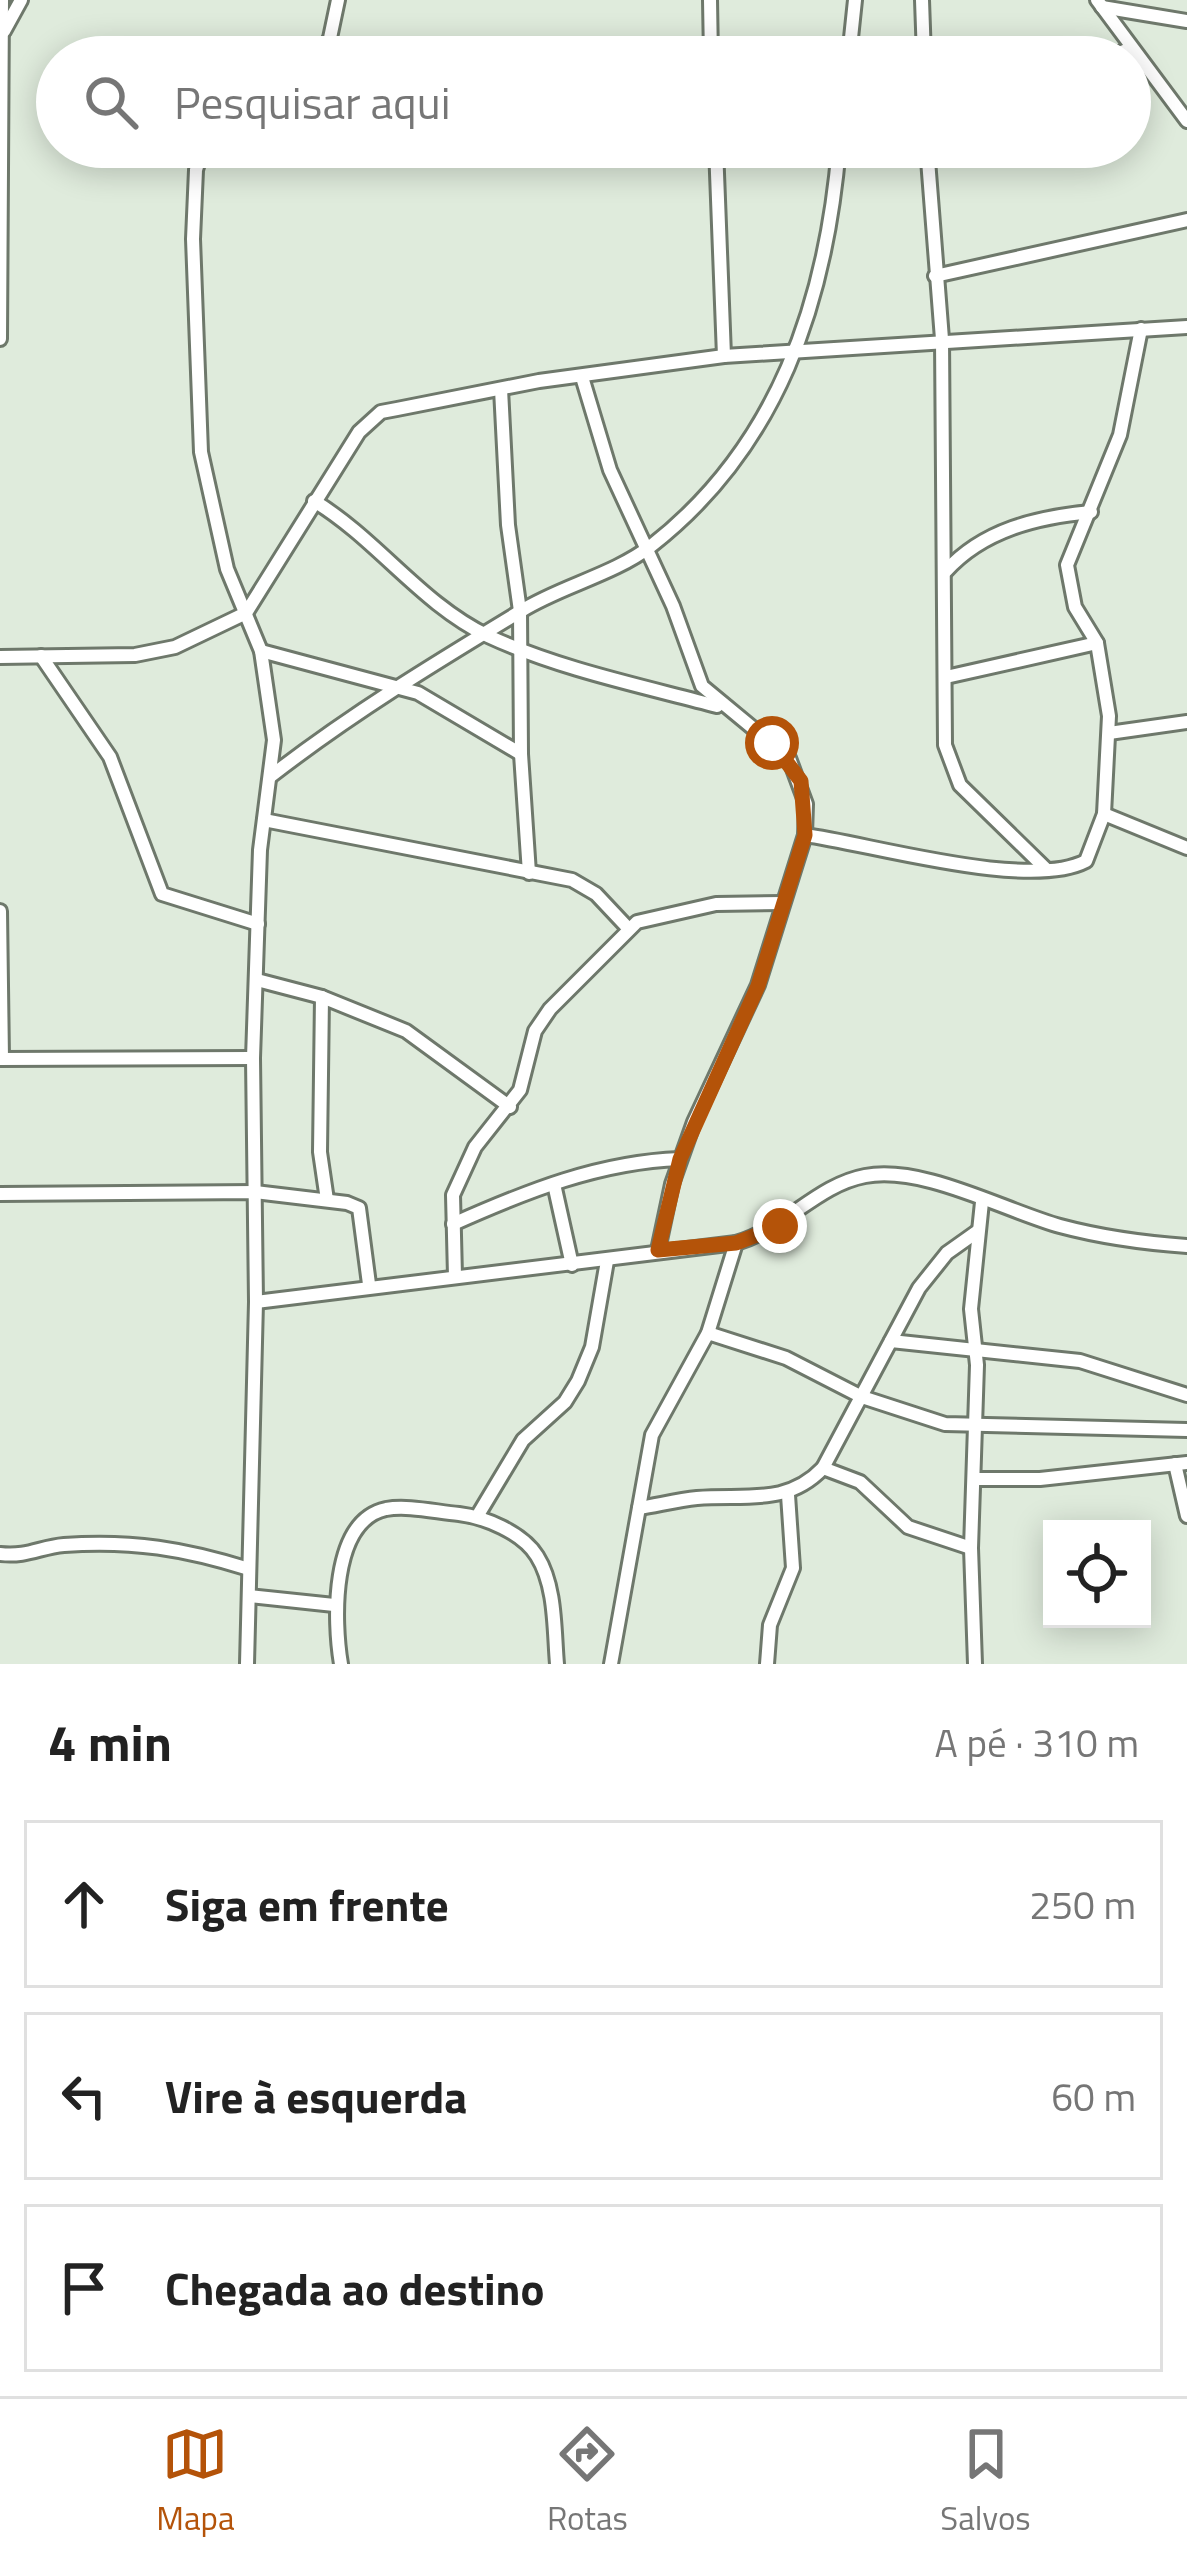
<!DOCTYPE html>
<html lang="pt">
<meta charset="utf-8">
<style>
:root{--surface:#fff;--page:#f2f2f2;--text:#222;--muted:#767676;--line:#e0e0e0;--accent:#b45309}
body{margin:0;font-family:"Titillium Web",sans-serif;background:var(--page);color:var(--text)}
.controls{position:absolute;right:36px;bottom:36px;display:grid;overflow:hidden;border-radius:0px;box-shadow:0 6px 30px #0003}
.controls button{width:108px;height:108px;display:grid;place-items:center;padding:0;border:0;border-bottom:3px solid var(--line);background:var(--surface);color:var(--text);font:60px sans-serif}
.stop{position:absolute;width:36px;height:36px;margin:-27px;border:9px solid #b45309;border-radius:50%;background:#fff}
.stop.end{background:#b45309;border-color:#fff;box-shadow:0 3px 12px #0008}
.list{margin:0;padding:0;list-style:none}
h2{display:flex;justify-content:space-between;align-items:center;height:156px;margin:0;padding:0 48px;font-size:51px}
h2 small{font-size:39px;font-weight:400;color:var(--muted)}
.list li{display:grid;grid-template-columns:78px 1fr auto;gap:36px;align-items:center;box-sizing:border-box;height:168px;margin:0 24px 24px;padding:0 24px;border:3px solid var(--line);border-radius:0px}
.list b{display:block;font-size:45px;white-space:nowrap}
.list em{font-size:39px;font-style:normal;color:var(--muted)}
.icon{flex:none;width:66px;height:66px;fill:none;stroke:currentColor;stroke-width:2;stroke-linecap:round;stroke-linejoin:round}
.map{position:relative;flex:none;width:1187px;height:1664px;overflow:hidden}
.search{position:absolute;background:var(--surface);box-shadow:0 6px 30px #0003;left:36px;right:36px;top:36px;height:132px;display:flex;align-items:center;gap:30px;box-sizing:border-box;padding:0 42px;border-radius:66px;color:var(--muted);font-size:45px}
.sheet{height:732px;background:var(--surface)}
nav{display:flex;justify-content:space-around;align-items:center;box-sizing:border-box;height:168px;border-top:3px solid var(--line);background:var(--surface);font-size:33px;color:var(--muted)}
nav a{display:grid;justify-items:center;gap:6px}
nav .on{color:var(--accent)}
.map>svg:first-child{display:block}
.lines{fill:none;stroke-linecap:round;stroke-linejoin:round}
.minor-casing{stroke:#6e786b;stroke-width:18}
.minor{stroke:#fff;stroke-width:12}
.route{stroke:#b45309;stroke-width:15}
</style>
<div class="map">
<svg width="1187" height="1664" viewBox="0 0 1187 1664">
<rect width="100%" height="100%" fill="#dfebdc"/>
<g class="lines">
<defs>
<g id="minor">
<polyline points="710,0 711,57"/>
<polyline points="922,0 924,57"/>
<polyline points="1097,0 1187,121"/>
<polyline points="1102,7 1187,21"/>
<polyline points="4,31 21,0"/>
<polyline points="319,57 330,38 338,0"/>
<polyline points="849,57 855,0"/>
<polyline points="1110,57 1131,48"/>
<polyline points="203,147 196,170 193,239 201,452 227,569 261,651 274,740 260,850 253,1058 256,1302 247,1664"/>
<polyline points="716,147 724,356"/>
<polyline points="927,147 942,339 945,745 960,785 1047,870"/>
<polyline points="935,276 1187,220"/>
<polyline points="0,339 2,0"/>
<polyline points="582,377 610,470 673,606 702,686 789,758 806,804 805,835 758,985 694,1122 672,1184 658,1250"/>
<polyline points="501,389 508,525 520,611 521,754 529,873"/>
<path d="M314,501C377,539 421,604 488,636C559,669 642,686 717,706"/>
<path d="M946,571C983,530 1037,517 1091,512"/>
<polyline points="261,651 418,693 521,754"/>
<polyline points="41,656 110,757 162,894 258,924"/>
<polyline points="0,657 135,655 175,647 246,613 359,432 381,412 397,409 539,381 724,356 1187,327"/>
<polyline points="946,677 1097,643"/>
<polyline points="1109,733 1187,722"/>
<path d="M271,776C351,714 435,663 521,611C561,586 613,575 651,546C778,447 826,302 839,147"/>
<polyline points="1104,814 1187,848"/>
<polyline points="264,820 572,880 596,894 627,927"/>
<path d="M805,835C871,844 1029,891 1086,861L1104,814L1109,716L1097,643L1075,607L1067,565L1120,435L1141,329"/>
<polyline points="0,911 2,1059"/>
<polyline points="257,980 322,997 406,1031 510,1107"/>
<polyline points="322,997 320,1152 327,1200"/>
<polyline points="0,1059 253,1058"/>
<polyline points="554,1184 572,1265"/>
<polyline points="0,1194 255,1192 347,1203 359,1208 369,1284"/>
<path d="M453,1224C527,1191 599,1162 680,1159"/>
<polyline points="455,1276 453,1195 475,1147 520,1090 535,1031 550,1009 637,922 716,904 783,903"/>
<path d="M256,1302L736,1243C785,1229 817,1185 865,1176C923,1165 1003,1210 1060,1226C1101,1237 1145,1243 1187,1246"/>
<polyline points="708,1333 786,1358 862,1397 945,1424 1187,1430"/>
<polyline points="891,1341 1080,1361 1187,1395"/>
<polyline points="1175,1464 1187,1516"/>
<polyline points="823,1468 860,1482 908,1527 971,1548"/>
<polyline points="975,1479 1040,1479 1187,1463"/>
<path d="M639,1508C658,1505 678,1500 697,1498C745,1494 787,1506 823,1468L919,1288L947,1253L978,1231"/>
<polyline points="478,1515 523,1440 565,1402 578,1381 592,1347 607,1261"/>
<path d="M0,1554C28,1557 40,1547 64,1545C132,1540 185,1549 249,1569"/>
<polyline points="249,1596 334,1605"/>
<path d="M341,1664C334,1623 330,1521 386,1509C408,1505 436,1512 459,1514C484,1517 522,1532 537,1556C556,1586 554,1630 557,1664"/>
<polyline points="611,1664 652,1435 708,1333 736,1243"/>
<polyline points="767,1664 770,1625 793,1568 788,1495"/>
<polyline points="975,1664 971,1548 977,1365 971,1309 982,1202"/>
</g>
</defs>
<use href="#minor" class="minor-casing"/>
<use href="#minor" class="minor"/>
</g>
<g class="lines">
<polyline class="route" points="772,743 801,781 805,835 758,986 680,1159 658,1250 736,1243 780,1226"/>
</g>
</svg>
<div class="controls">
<button><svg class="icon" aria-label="locate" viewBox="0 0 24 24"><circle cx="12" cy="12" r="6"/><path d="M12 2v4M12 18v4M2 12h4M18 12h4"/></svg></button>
</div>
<div class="stop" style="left:772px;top:743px"></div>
<div class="stop end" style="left:780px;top:1226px"></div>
<div class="search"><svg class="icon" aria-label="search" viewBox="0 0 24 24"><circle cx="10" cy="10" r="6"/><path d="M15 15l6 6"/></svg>Pesquisar aqui</div>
</div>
<section class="sheet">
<h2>4 min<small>A pé · 310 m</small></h2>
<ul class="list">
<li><svg class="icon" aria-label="ahead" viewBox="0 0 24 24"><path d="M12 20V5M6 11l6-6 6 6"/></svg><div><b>Siga em frente</b></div><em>250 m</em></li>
<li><svg class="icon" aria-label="left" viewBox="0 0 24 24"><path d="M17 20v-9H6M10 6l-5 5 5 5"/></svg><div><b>Vire à esquerda</b></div><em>60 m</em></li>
<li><svg class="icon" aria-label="arrive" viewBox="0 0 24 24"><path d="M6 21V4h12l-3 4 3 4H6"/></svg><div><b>Chegada ao destino</b></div></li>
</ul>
</section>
<nav>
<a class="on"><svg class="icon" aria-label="map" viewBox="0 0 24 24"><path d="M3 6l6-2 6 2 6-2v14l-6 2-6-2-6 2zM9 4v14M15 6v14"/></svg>Mapa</a>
<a><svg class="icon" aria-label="directions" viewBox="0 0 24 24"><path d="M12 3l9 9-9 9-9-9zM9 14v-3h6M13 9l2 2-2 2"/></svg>Rotas</a>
<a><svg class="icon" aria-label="saved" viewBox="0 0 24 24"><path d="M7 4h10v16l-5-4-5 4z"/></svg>Salvos</a>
</nav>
